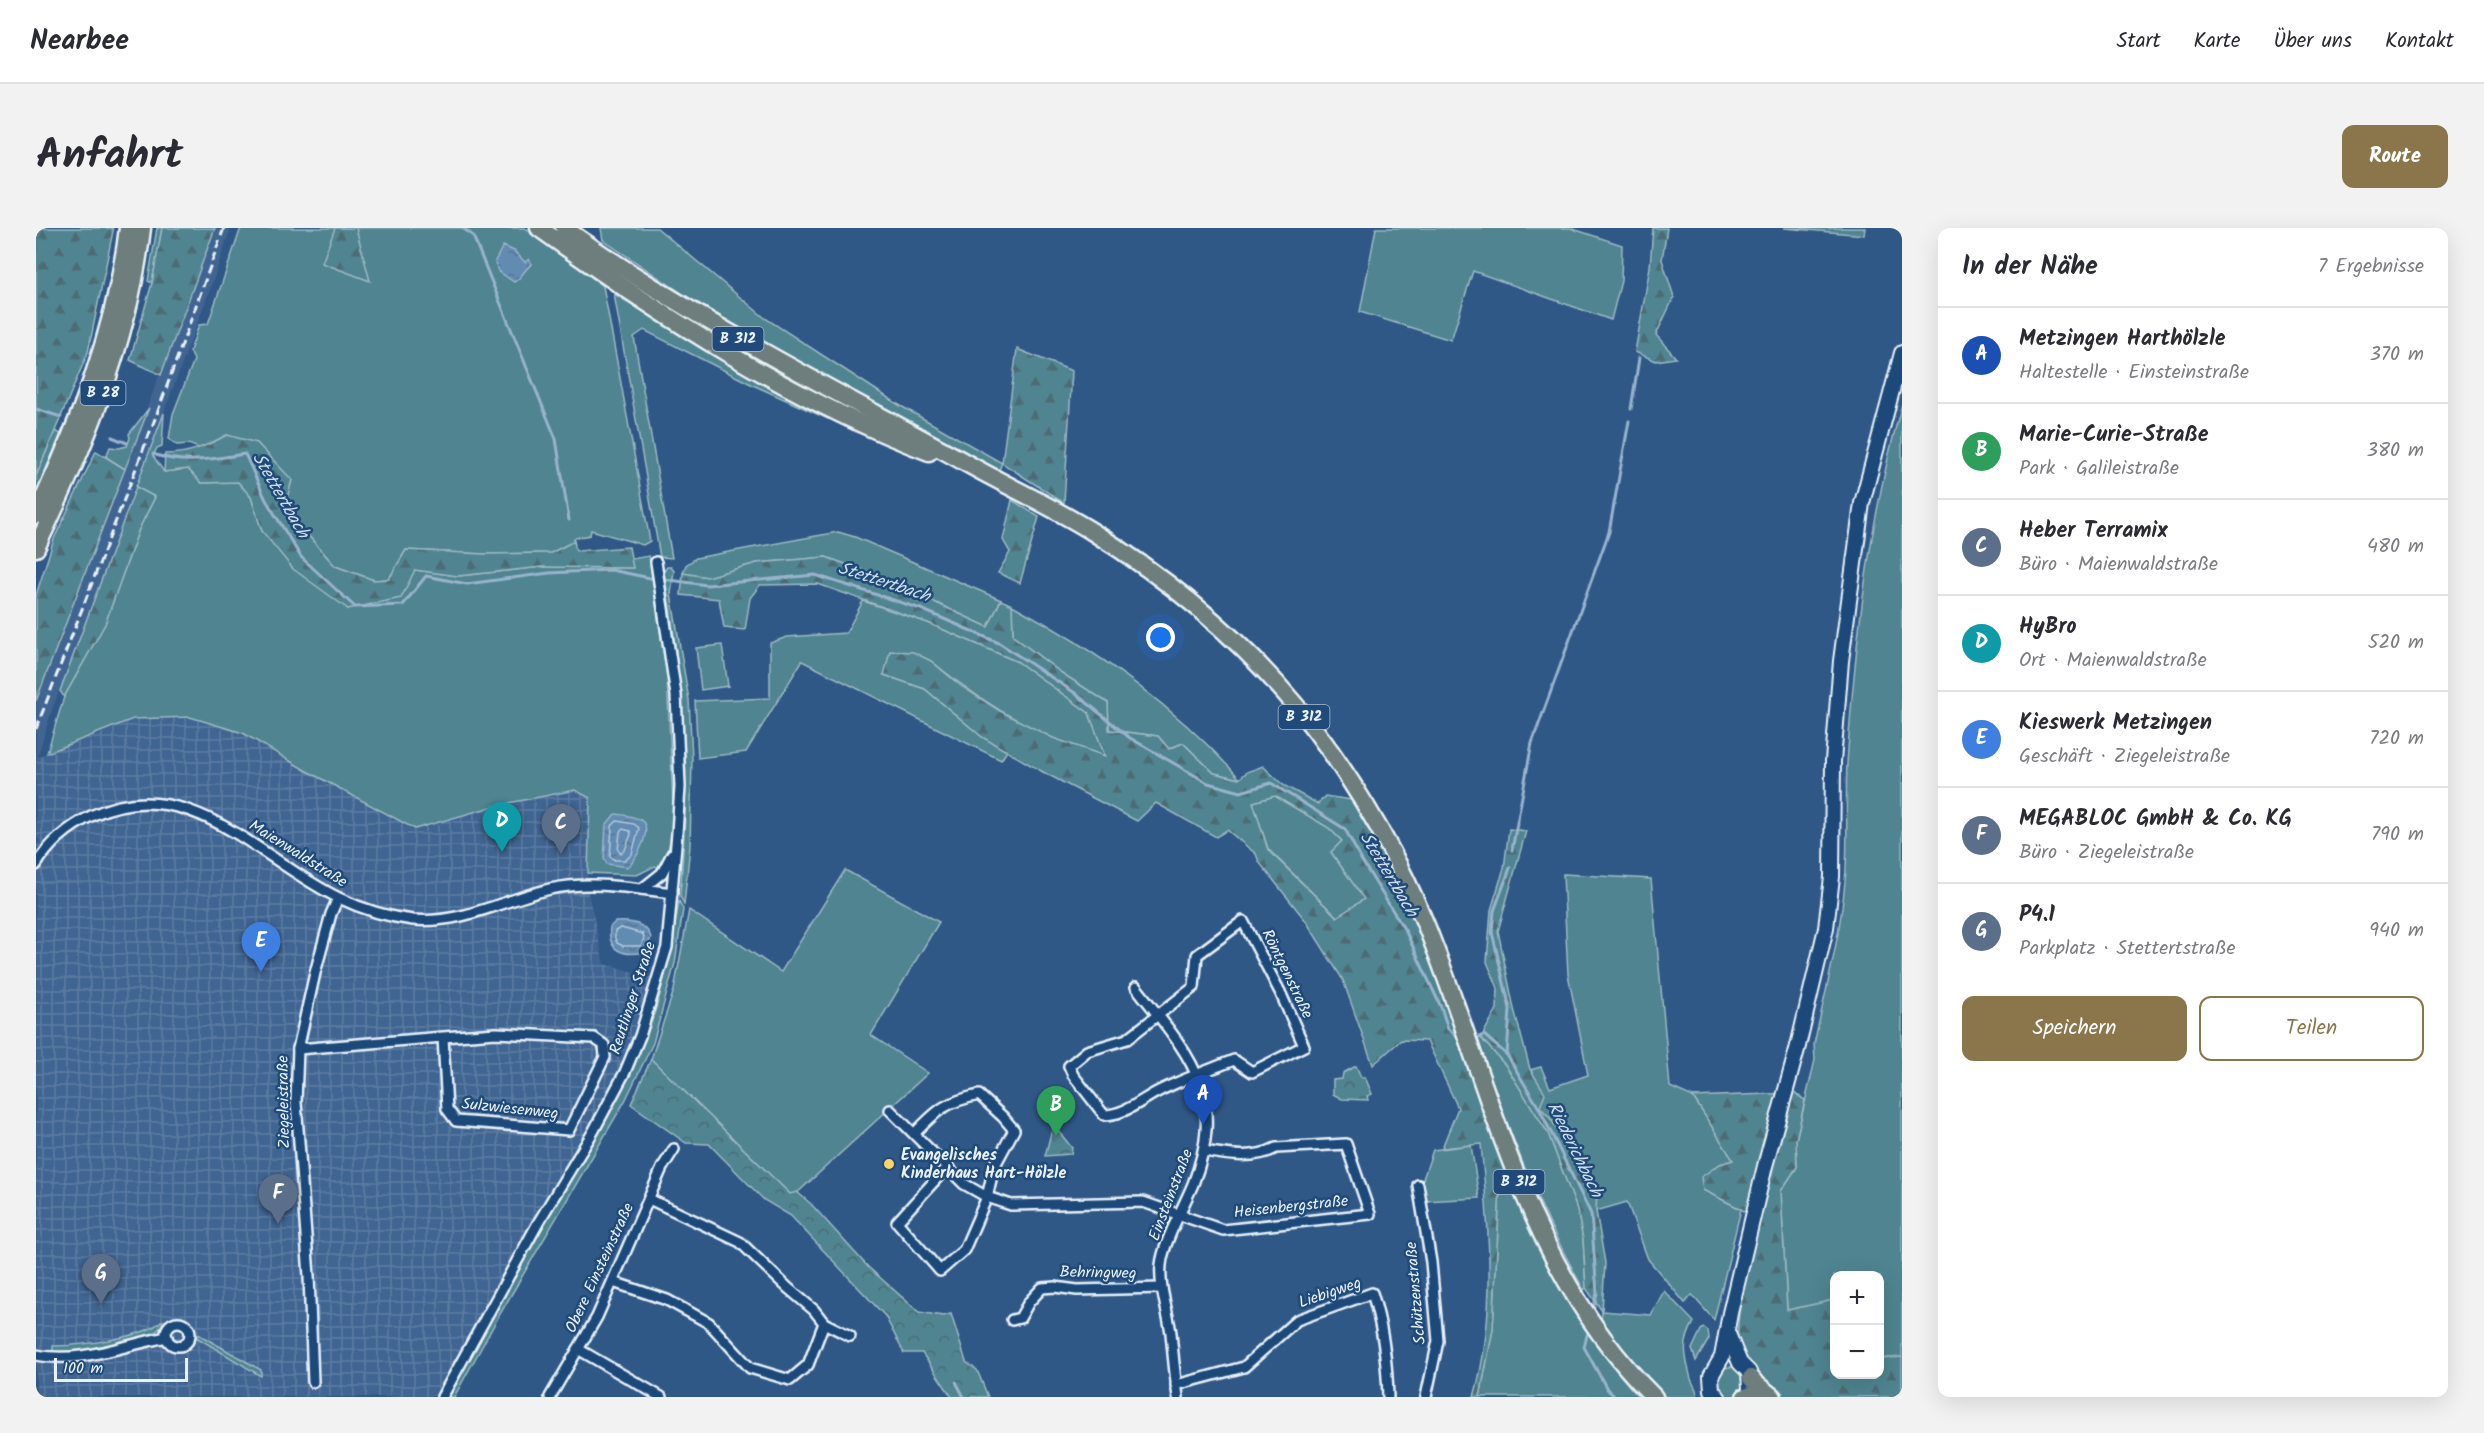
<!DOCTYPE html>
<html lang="de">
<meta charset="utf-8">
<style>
:root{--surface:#fff;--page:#f2f2f3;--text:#2b2b33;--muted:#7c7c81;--line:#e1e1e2;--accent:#8a764a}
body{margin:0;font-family:Kalam,sans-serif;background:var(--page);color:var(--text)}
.controls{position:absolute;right:18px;bottom:18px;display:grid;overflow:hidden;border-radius:12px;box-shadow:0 6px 24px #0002}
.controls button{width:54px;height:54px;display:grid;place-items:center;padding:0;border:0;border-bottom:2px solid var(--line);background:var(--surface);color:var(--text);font:30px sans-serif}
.scale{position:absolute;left:18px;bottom:15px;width:134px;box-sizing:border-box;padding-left:6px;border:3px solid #e8f1f8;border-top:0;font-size:16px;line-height:21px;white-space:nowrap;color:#e8f1f8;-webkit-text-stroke:4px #1f4a7a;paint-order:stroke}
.you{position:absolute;left:1125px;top:410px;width:21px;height:21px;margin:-15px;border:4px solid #fff;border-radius:50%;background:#1a73e8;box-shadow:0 0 0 9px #1a73e833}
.badge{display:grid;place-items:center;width:39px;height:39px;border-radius:50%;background:var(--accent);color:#fff;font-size:20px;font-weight:700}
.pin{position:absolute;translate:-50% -50px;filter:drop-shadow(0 2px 3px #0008)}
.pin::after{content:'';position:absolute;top:32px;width:21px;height:18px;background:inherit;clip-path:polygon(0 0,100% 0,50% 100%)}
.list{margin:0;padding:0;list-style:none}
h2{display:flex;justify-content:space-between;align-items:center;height:78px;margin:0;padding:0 24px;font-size:26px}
h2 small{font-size:20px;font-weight:400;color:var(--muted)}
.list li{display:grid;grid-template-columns:39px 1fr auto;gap:18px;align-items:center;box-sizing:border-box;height:96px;padding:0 24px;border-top:2px solid var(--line)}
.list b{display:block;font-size:22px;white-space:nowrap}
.list p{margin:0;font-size:20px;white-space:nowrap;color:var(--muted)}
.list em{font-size:20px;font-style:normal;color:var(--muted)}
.actions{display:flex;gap:12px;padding:18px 24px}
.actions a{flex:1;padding:14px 0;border:2px solid var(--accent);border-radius:12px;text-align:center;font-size:21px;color:var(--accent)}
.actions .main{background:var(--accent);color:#fff}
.map{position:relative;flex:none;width:1866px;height:1169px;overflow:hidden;border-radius:12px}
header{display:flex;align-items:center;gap:36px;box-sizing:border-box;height:84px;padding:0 30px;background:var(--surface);border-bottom:2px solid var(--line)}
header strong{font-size:28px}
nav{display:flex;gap:33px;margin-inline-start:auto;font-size:21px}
.intro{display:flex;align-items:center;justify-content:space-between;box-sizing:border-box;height:144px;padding:0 36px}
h1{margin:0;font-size:42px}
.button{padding:15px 27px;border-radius:12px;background:var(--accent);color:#fff;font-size:21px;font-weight:700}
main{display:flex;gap:36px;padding:0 36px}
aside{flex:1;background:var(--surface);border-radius:12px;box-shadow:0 6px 24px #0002}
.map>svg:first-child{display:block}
.built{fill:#3f6592}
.industrial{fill:url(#industrial-grid)}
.grass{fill:#508490;stroke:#9cbac4;stroke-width:1.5}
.forest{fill:url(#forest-firs);stroke:#9cbac4;stroke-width:1.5;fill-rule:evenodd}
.park{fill:url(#park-crowns);stroke:#9cbac4;stroke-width:1.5}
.water{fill:url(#water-ripples);stroke:#98b4cd;stroke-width:1.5}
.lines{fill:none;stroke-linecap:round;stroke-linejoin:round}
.shore{stroke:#b2c8dc;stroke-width:1.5}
.stream{stroke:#98b4cd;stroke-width:3}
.street-casing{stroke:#e8f1f8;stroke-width:14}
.secondary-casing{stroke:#e8f1f8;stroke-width:18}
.highway-casing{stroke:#e8f1f8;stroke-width:21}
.street{stroke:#1f4a7a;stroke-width:9}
.secondary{stroke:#1f4a7a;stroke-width:14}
.highway{stroke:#6d7e7c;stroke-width:16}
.rail{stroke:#e8f1f8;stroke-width:3;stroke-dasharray:9 4.5;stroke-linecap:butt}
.poi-dot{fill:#ffd166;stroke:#1f4a7a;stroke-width:2}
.labels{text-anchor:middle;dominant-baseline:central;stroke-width:5;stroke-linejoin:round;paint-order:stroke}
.shield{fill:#1f4a7a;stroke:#acbfd2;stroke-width:1.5}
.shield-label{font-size:15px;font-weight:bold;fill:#e8f1f8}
.street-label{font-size:16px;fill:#e8f1f8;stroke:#1f4a7a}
.poi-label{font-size:16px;font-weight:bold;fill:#e8f1f8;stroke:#1f4a7a;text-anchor:start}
.water-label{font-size:18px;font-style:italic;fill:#cdddea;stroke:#1f4a7a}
</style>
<header>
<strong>Nearbee</strong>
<nav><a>Start</a><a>Karte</a><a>Über uns</a><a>Kontakt</a></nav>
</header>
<div class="intro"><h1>Anfahrt</h1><a class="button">Route</a></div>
<main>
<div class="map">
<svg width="1866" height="1169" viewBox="0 0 1866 1169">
<defs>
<pattern id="industrial-grid" width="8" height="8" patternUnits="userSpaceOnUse" patternTransform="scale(1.5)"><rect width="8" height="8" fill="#3f6592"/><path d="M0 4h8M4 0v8" fill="none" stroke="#5b7ca2"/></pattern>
<pattern id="forest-firs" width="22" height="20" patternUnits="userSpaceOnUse" patternTransform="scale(1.5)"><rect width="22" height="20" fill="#508490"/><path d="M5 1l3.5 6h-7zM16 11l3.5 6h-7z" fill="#4c6c74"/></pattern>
<pattern id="park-crowns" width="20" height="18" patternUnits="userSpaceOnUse" patternTransform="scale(1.5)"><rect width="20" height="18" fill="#508490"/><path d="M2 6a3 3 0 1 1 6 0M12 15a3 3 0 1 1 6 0" fill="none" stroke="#4c6c74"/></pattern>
<pattern id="water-ripples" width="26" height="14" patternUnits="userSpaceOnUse" patternTransform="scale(1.5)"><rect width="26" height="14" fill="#628bb1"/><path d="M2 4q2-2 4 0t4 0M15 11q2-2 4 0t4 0" fill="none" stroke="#58748d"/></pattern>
</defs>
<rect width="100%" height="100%" fill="#305887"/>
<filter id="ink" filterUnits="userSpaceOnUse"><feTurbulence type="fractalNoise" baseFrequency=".0167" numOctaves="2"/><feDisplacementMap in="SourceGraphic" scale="12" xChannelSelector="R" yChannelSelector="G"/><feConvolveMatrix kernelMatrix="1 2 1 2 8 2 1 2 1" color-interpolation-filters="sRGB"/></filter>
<g filter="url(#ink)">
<polygon class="built" points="179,0 195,0 172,67 16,482 0,533 0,473"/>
<polygon class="industrial" points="154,489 207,505 269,542 462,577 539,562 554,570 551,660 568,736 628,752 616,793 582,868 458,1082 412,1169 0,1169 0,618 4,613 0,609 0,533 1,529 97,491"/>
<g class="grass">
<polygon points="121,0 126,0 116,55 112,53"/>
<polygon points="205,0 489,0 567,58 614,313 607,317 555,302 554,307 538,310 538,313 515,325 448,326 370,322 353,351 338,352 299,338 248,280 256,252 191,207 165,221 153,216 141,217 133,211 137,186 158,132 154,123 163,97 172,96"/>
<polygon points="565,0 621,0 729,90 863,177 966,235 962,244 785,147 662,76 567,12"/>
<polygon points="1340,0 1534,0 1586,17 1585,53 1575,92 1437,43 1415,112 1324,84"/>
<polygon points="1748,0 1829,0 1828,7"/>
<polygon points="578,66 792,187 792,191 717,157 608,102 598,109 636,330 624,329"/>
<path d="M1866,176V1129L1844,1131V1048H1798V1072L1751,1083L1745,963L1761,939L1760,912L1779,832L1778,816C1790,762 1804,709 1809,654C1813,615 1809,575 1811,536C1819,415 1833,292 1866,176Z"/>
<polygon points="113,180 89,241 70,229 74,219 83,220 91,218 94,210 93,206"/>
<polygon points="128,185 126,218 121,220 117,228 128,244 152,241 165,255 202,254 215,269 226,303 312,381 379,342 422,348 506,339 596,340 595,331 613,328 631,449 638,596 631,626 624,641 619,638 601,647 552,645 554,570 539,562 462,577 379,601 269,542 207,505 154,489 97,491 11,525 28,469 69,396 103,301 119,269 100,259"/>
<polygon points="19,203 25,206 0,267 0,248"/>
<polygon points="802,304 819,309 965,372 952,399 842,348 790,329 721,335 671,349 647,345 650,337 660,330"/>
<path d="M631,339H635L638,343L635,366L653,472L656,530L654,618L648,676L644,668C647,623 651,576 649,530C646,468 639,405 628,343Z"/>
<path d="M827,373L892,395L982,434L1053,485L1069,528C1052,522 1033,517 1016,510C972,490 933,464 895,433L848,447L889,461L946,509L971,523L965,532L766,433L710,524L662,530L659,473L734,470V415L751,409L810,405Z"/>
<path d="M976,377C1059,421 1141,480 1204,551L1178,545L1147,515L1133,521L1122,508L1073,502L1072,475L1024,444L977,408Z"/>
<polygon points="686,417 692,458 665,462 660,420"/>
<polygon points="1239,568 1293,600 1306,613 1295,624 1329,672 1301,689 1232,621 1217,574"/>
<polygon points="809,642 903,694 835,807 892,845 760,966 754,966 615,831 638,762 653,682 745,744"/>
<polygon points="1527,646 1615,651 1634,859 1657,869 1698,933 1684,936 1667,962 1705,981 1678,1092 1656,1067 1649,1075 1612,1031 1591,974 1560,983 1561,961 1514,890 1504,879 1494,842 1505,839 1514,860 1552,847 1532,746"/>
<path d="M643,673L647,681L639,735L617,815L589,873L464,1086L418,1169H412C449,1099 488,1031 528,962C560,908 595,852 616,793C629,754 637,713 643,673Z"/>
<path d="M1445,810L1470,838L1512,905L1541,981L1547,1011L1550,1060L1548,1062C1501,979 1472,900 1441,811Z"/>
<polygon points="1435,917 1443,970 1388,973 1386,954 1397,922"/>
<path d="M1473,953C1496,1016 1528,1073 1568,1126C1580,1141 1590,1156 1603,1169H1444L1457,1101L1464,959Z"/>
<path d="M1628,1063L1658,1094C1645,1116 1649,1128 1655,1151C1657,1158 1662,1161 1661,1169H1630L1605,1145L1565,1095L1566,1083L1615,1087Z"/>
<path d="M125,1093H127C125,1098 123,1102 119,1104C103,1116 36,1129 17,1124V1118C41,1118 110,1110 125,1093Z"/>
<polygon points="1668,1100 1672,1103 1673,1111 1660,1133 1656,1121 1665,1102"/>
<polygon points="162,1106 225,1142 225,1148 160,1109"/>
<circle cx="1695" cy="1154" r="15"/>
</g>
<g class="forest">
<polygon points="0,0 77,0 77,3 52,124 0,248"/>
<polygon points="126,0 179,0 125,147 94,132 116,55"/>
<polygon points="299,0 320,0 334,53 286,35"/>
<polygon points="1617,0 1631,0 1626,32 1638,69 1620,107 1640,130 1620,133 1599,124 1614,39"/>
<polygon points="981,121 1036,143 1028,275 966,235"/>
<path d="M191,207L221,215L256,252L248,280L299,338L338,352L353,351L370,322L448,326L515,325L538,313L540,323L593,319L597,340L506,339L422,348L379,342L365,370L312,381L257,341L226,303L215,269L202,254L165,255L152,241L128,244L129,226C154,226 170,218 191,207Z"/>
<polygon points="60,223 89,241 0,473 0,367 18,311"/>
<polygon points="100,259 119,269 103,301 69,396 28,469 24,463"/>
<polygon points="976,272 1003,289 984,355 962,345 974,324 967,312"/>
<path d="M790,329L842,348L952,399L965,372L976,377L977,408L1024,444L1072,475L1073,502L1122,508L1133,521L1147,515L1178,545L1203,551L1211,544L1227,538L1247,557L1282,576L1289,568L1322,573L1358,643L1378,690L1428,825L1473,953L1464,959L1457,1101L1444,1169H1438C1461,1087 1453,1000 1445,916L1406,920L1422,880L1391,813L1365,812L1337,837L1307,752L1270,693L1223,634L1220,626L1191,602L1180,609L1120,575L1101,593L1007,544L946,509L889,461L848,447L854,423L877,424L895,433L925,458L964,483L1017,510L1069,528L1053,485L982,434L892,395L782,356L724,357L714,370L709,402L688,400L683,371L645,367L647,345L671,349L721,335ZM1239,568L1293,600L1306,613L1295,624L1328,671L1301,689L1232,622L1217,574Z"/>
<polygon points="1473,601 1490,603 1462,703 1478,781 1494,841 1509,865 1504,879 1514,890 1561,961 1560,983 1569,1035 1566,1083 1550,1060 1547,1011 1541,981 1512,905 1470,838 1445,810 1461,781 1462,760 1451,734 1455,682 1468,640"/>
<path d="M1758,865L1769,872L1760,912L1761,939L1745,963L1751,1082L1798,1072V1146H1844V1131L1866,1129V1167L1863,1169H1747C1734,1160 1713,1142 1705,1127C1693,1106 1716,1018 1721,991L1705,981L1667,962L1665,949L1684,936L1697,932L1657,869Z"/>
</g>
<g class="park">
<polygon points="615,831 754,966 761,964 775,976 832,1039 883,1084 907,1088 915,1086 930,1134 941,1142 952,1169 916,1169 886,1125 868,1125 849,1088 755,988 728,972 673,916 650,915 595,876"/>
<polygon points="1320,838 1325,849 1329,849 1336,866 1331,868 1332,872 1306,871 1297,866 1297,852 1306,851 1307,845"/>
<polygon points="1020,900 1036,920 1035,926 1009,928 1016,901"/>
</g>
<g class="water">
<path d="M467,18L478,23L489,34L493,31L496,36C488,41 487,49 478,54L462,43L459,33Z"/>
<path d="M579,586C587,587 601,588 607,594C616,603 600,632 592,639L571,636L568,631L570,597Z"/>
<path d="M579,694C593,693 611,695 615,710L608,724C586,729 571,722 574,699Z"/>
</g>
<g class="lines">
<g class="shore">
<polygon points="581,593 598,596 603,600 596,626 590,632 579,632 574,629 576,598"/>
<polygon points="587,601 594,603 595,606 589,622 585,625 582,622 584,604"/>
<polygon points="585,700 607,706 608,710 605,718 587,718 581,715 579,710 579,703"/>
</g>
<g class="stream">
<polyline points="427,0 437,8 520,211 533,292"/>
<polyline points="0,181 25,189"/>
<polyline points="1595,181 1603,130"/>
<polyline points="76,209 91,215"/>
<path d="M117,226C147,237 178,231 209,226L230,272L265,329L319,379L367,377L390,348L431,356L513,345L575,342L619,351"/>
<polyline points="626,351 671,357 779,347 885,381 963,415 1039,465 1094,510 1172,555 1205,564 1235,555 1309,601 1326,633 1370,704 1405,779 1412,801 1426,811"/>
<polyline points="1476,622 1496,515 1573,304 1593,193"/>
<polyline points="1438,811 1448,807 1471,827 1503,880 1555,986 1561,1065 1557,1082"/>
<polyline points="1471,827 1474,781 1456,704 1458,683 1474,640"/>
<polyline points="1553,1100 1548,1119 1571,1161 1579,1169"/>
<polyline points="920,1154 928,1169"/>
</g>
<defs>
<g id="street">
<path d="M0,637C14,614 34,598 57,587C153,542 225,633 303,670C326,681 352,689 377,692C427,696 467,672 514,661C554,652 596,660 636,665"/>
<polyline points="606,661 626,645 636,626"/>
<path d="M1207,693L1244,764L1268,818L1216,844L1198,832C1173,842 1147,851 1123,863C1105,872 1089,887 1068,887L1037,847L1033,838L1051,823L1091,811L1158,759L1161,727Z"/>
<path d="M1100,759C1153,827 1192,866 1157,956C1148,978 1127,1015 1125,1037C1123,1060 1132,1083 1135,1105C1137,1126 1139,1148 1142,1169"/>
<polyline points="262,821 407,809 411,881 420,893 533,902 569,829 568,817 558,810 460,805 407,809"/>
<path d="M854,882L928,956L951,969L975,977L1107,974L1187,1002L1334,986L1310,916L1240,920C1218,932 1191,927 1168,923"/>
<path d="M879,905C902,881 910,874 943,867L967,889L978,902L958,939L951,969L928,1022L904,1043L861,994L912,938"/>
<polyline points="1382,957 1395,1034 1402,1113 1390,1169"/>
<polyline points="577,1054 631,1072 653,1084 673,1095 714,1140 754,1152 772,1137 788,1095 778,1082 752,1060 704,1014 613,971"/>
<polyline points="976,1092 984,1090 993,1074 1006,1060 1019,1059 1041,1062 1126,1060"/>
<circle cx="142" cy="1106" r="12"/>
<polyline points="788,1095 814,1108"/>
<polyline points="542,1121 625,1169"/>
<path d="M0,1127C45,1136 87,1117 131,1109"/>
<polyline points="277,1154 273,1048 260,874 262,821 279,745 295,686 302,670"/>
<path d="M1140,1157L1208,1139L1261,1092L1336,1065C1347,1099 1351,1133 1352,1169"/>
<polyline points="406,1169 502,995 557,904 589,844 604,808 631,719 641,605 644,559 642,511 640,467 620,334"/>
<polyline points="514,1169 561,1089 626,940 638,921"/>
</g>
<g id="secondary">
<polyline points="1692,1106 1704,1135 1713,1144 1714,1160"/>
<polyline points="1682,1169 1676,1162 1675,1148 1686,1129 1694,1085 1729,938 1762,818 1790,700 1796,649 1797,533 1805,433 1826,275 1866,125"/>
</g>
<g id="highway">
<path d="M503,0C622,86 755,172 893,224"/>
<path d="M528,0C656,91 795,160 932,236C973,259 1017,279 1057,304C1148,361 1233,435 1295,524C1338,586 1374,652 1400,723C1460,879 1494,1047 1618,1169"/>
<path d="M0,287C43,195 80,102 92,0"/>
<path d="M0,320C49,218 93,114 106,0"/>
<polyline points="1715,1150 1719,1155 1737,1169"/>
<polyline points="1709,1169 1716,1167 1729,1169"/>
</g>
</defs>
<use href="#street" class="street-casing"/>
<use href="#secondary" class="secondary-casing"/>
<use href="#highway" class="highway-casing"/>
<use href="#street" class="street"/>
<use href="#secondary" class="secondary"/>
<use href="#highway" class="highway"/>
<polyline class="rail" points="0,501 122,183 188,0"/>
</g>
</g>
<circle class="poi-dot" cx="853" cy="936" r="6"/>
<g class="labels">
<g class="shield">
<rect x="676.5" y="99" width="51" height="24" rx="4.5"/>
<rect x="44.5" y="153" width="45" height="24" rx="4.5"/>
<rect x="1242.5" y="477" width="51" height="24" rx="4.5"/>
<rect x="1457.5" y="942" width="51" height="24" rx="4.5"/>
</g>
<g class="shield-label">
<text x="702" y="111">B 312</text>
<text x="67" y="165">B 28</text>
<text x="1268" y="489">B 312</text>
<text x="1483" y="954">B 312</text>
</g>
<g class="street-label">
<text transform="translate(262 626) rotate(32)">Maienwaldstraße</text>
<text transform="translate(1251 746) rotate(64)">Röntgenstraße</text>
<text transform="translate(597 770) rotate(-72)">Reutlinger Straße</text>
<text transform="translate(248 874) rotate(-91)">Ziegeleistraße</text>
<text transform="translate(474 881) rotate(6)">Sulzwiesenweg</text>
<text transform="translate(1135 967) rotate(-69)">Einsteinstraße</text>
<text transform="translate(1255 979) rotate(-6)">Heisenbergstraße</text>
<text transform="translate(564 1040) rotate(-65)">Obere Einsteinstraße</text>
<text transform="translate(1062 1045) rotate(1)">Behringweg</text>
<text transform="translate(1294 1065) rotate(-19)">Liebigweg</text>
<text transform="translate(1380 1065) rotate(-95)">Schützenstraße</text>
</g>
<g class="poi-label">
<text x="865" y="927">Evangelisches<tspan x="865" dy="18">Kinderhaus Hart-Hölzle</tspan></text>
</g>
<g class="water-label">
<text transform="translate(244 268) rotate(60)">Stettertbach</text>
<text transform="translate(848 355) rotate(18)">Stettertbach</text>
<text transform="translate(1352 647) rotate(59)">Stettertbach</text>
<text transform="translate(1538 922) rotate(64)">Riederichbach</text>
</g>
</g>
</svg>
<div class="controls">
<button>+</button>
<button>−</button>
</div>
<div class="scale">100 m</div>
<div class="you"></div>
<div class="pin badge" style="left:1167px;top:897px;background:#1a4fb4">A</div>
<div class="pin badge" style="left:1020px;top:908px;background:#2e9e5b">B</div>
<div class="pin badge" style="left:525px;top:626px;background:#5c6f8a">C</div>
<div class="pin badge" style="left:466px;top:624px;background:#0f9aa8">D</div>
<div class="pin badge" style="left:225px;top:744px;background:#3f7fe0">E</div>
<div class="pin badge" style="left:242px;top:996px;background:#5c6f8a">F</div>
<div class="pin badge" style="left:65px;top:1076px;background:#5c6f8a">G</div>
</div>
<aside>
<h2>In der Nähe<small>7 Ergebnisse</small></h2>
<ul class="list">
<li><span class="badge" style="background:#1a4fb4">A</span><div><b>Metzingen Harthölzle</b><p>Haltestelle · Einsteinstraße</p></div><em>370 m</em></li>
<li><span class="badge" style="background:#2e9e5b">B</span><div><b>Marie-Curie-Straße</b><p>Park · Galileistraße</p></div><em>380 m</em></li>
<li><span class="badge" style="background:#5c6f8a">C</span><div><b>Heber Terramix</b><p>Büro · Maienwaldstraße</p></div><em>480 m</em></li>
<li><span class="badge" style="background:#0f9aa8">D</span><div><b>HyBro</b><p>Ort · Maienwaldstraße</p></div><em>520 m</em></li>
<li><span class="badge" style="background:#3f7fe0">E</span><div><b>Kieswerk Metzingen</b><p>Geschäft · Ziegeleistraße</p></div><em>720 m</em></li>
<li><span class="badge" style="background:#5c6f8a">F</span><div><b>MEGABLOC GmbH &amp; Co. KG</b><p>Büro · Ziegeleistraße</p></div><em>790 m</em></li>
<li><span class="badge" style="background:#5c6f8a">G</span><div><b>P4.1</b><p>Parkplatz · Stettertstraße</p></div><em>940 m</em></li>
</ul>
<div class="actions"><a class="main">Speichern</a><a>Teilen</a></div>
</aside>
</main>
